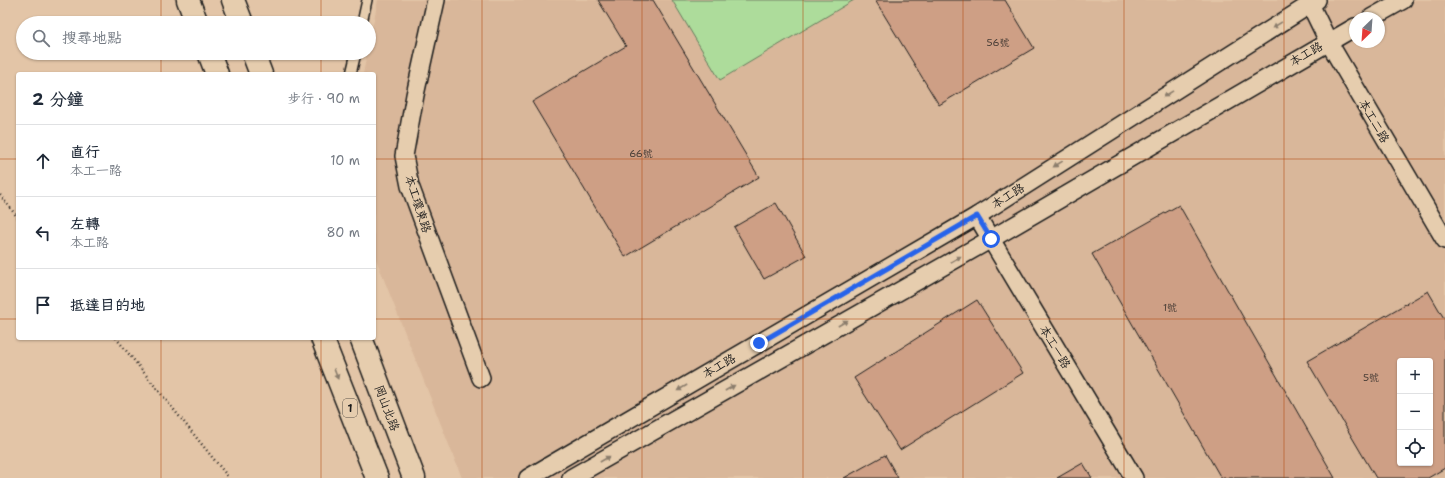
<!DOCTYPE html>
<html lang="zh-TW">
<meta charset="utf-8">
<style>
:root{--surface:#fff;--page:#f6f6f7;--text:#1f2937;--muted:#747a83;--line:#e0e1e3}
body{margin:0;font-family:"Shantell Sans","LXGW WenKai TC",sans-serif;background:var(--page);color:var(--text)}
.controls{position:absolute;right:12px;bottom:12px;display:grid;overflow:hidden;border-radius:4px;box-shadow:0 1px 3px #0004}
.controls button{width:36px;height:36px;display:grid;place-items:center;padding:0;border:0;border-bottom:1px solid var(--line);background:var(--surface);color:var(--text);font:20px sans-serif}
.compass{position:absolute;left:1349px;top:12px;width:36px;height:36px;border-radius:50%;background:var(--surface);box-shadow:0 1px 3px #0004;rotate:205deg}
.stop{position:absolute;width:12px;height:12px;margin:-9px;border:3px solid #2563eb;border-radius:50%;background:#fff}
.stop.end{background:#2563eb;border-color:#fff;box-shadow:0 1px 4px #0008}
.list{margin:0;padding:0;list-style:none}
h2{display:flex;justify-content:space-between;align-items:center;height:52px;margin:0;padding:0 16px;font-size:17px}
h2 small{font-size:13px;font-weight:400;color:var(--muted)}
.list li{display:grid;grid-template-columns:26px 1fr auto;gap:12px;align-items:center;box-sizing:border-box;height:72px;padding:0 16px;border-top:1px solid var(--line)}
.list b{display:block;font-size:15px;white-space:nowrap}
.list p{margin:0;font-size:13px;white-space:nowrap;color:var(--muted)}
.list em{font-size:13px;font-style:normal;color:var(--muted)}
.icon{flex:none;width:22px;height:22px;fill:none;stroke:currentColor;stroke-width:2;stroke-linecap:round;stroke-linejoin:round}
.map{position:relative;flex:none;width:1445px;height:478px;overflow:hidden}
.search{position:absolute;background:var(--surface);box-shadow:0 1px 3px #0004;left:16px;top:16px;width:360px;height:44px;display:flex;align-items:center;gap:10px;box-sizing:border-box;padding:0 14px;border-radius:22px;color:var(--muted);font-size:15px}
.panel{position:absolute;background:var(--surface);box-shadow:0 1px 3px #0004;left:16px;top:72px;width:360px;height:268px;border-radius:4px}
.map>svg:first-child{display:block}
.built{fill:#d9b79a;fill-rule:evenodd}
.green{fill:#addc9b;stroke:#647c5c}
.building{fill:#ce9f85;stroke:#1c1c1c;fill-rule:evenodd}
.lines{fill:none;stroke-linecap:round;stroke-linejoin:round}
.lane-casing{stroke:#1c1c1c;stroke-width:12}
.street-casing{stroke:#1c1c1c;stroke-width:20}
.primary-casing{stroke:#1c1c1c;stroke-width:25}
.path{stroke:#1c1c1c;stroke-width:2.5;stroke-dasharray:1 3;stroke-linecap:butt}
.lane{stroke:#e6cdae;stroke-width:9}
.street{stroke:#e6cdae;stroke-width:17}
.primary{stroke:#e6cdae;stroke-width:22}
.oneway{fill:#8b7d6c}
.route{stroke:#2563eb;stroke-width:5}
.grid{fill:none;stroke:#b54a10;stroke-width:1;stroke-opacity:0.55}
.labels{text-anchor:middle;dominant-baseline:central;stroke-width:3;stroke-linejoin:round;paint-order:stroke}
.number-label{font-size:10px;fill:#483d36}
.shield{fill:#e6cdae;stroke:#595148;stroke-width:1}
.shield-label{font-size:11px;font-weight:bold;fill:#1c1c1c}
.street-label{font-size:12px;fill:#1c1c1c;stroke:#e6cdae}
</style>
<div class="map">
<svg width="1445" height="478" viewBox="0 0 1445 478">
<rect width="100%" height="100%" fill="#e3c5a7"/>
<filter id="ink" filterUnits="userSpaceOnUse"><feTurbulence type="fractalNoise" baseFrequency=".025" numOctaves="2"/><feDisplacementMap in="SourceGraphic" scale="8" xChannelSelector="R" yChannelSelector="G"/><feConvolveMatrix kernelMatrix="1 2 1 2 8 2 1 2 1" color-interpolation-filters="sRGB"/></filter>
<g filter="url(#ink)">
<path class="built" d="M378,0H1445V478H462L374,254V74H363L367,53H369V44ZM1355,18H1379V42H1355ZM1400,361H1430V463H1400Z"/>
<polygon class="green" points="672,0 854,0 720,80"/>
<g class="building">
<polygon points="598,0 653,0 759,177 625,257 532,102 626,46"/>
<polygon points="875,0 1005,0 1034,48 939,105"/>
<polygon points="776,203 806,256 764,279 734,227"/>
<polygon points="1179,205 1335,478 1221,478 1092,254"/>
<path d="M1428,291L1445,320V468L1428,478H1376L1307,361ZM1400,361H1430V463H1400Z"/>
<polygon points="977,300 1023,373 900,450 854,378"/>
<polygon points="885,455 898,478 844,478"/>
<polygon points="1083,463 1092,478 1057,478"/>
</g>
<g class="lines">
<defs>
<g id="lane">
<polyline points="362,23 367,0"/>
<polyline points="351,74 356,53"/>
</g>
<g id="street">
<polyline points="436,0 415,95 404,156 410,186 481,378"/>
<polyline points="1308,0 1328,41 1445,240"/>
<polyline points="1371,18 1403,0"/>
<polyline points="977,216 1134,478"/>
<polyline points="528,478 977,216 1317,0"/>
<polyline points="571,478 991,239 1355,27"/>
</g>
<g id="primary">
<polyline points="188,0 197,23"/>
<polyline points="233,0 242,23"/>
<polyline points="209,53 217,74"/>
<polyline points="253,53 261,74"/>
<polyline points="322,338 377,478"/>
<polyline points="361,338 414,478"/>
</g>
</defs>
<use href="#lane" class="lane-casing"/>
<use href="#street" class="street-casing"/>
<use href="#primary" class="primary-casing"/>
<g class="path">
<polyline points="0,195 18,218"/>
<polyline points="116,338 229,478"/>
</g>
<use href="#lane" class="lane"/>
<use href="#street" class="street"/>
<use href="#primary" class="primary"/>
</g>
<defs><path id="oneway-solid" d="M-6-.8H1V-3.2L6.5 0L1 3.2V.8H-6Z"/></defs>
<g class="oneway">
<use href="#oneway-solid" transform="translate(1277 25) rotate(148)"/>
<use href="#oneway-solid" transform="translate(1168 94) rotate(148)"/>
<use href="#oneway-solid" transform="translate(1058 164) rotate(148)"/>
<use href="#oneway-solid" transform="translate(956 259) rotate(-30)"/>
<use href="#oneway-solid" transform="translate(843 323) rotate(-30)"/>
<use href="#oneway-solid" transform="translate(336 374) rotate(69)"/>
<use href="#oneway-solid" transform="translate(682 388) rotate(150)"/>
<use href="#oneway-solid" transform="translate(730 388) rotate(-30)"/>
<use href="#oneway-solid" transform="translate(605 459) rotate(-30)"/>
</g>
</g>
<g class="lines" filter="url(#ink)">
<polyline class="route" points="759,343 977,216 991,239"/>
</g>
<path class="grid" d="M161,0V23M321,0V23M482,0V478M642,0V478M803,0V478M963,0V478M1124,0V478M1284,0V478M161,53V74M321,53V74M0,159H18M374,159H1445M0,319H18M374,319H1445M161,338V478M321,338V478"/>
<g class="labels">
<g class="number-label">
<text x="998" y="42">56號</text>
<text x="641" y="153">66號</text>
<text x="1170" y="307">1號</text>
<text x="1371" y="377">5號</text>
</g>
<rect class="shield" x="343" y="399" width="14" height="18" rx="3"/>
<g class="shield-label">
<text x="350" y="408">1</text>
</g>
<g class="street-label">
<text transform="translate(1306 54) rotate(-30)">本工路</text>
<text transform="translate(1374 121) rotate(60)">本工二路</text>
<text transform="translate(1008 196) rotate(-32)">本工路</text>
<text transform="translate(418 204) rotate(72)">本工環東路</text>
<text transform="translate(1055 347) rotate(59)">本工一路</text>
<text transform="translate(719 366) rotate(-30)">本工路</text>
<text transform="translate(387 408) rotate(69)">岡山北路</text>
</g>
</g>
</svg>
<div class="controls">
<button>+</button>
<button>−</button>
<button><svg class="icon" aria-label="locate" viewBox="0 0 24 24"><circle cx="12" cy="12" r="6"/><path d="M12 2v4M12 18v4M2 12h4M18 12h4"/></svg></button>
</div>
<svg class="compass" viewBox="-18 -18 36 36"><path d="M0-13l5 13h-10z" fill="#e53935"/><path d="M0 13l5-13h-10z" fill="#747a83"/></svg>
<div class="stop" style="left:991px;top:239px"></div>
<div class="stop end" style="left:759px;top:343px"></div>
<div class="search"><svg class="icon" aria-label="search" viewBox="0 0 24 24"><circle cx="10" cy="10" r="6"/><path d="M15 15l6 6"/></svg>搜尋地點</div>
<section class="panel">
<h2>2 分鐘<small>步行 · 90 m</small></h2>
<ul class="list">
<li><svg class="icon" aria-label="ahead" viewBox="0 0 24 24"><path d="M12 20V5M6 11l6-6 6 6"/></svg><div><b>直行</b><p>本工一路</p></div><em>10 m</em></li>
<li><svg class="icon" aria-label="left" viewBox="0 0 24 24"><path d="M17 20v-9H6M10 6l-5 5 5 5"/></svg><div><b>左轉</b><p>本工路</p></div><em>80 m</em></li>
<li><svg class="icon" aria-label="arrive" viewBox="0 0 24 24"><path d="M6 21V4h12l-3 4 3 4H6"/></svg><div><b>抵達目的地</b></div></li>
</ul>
</section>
</div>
